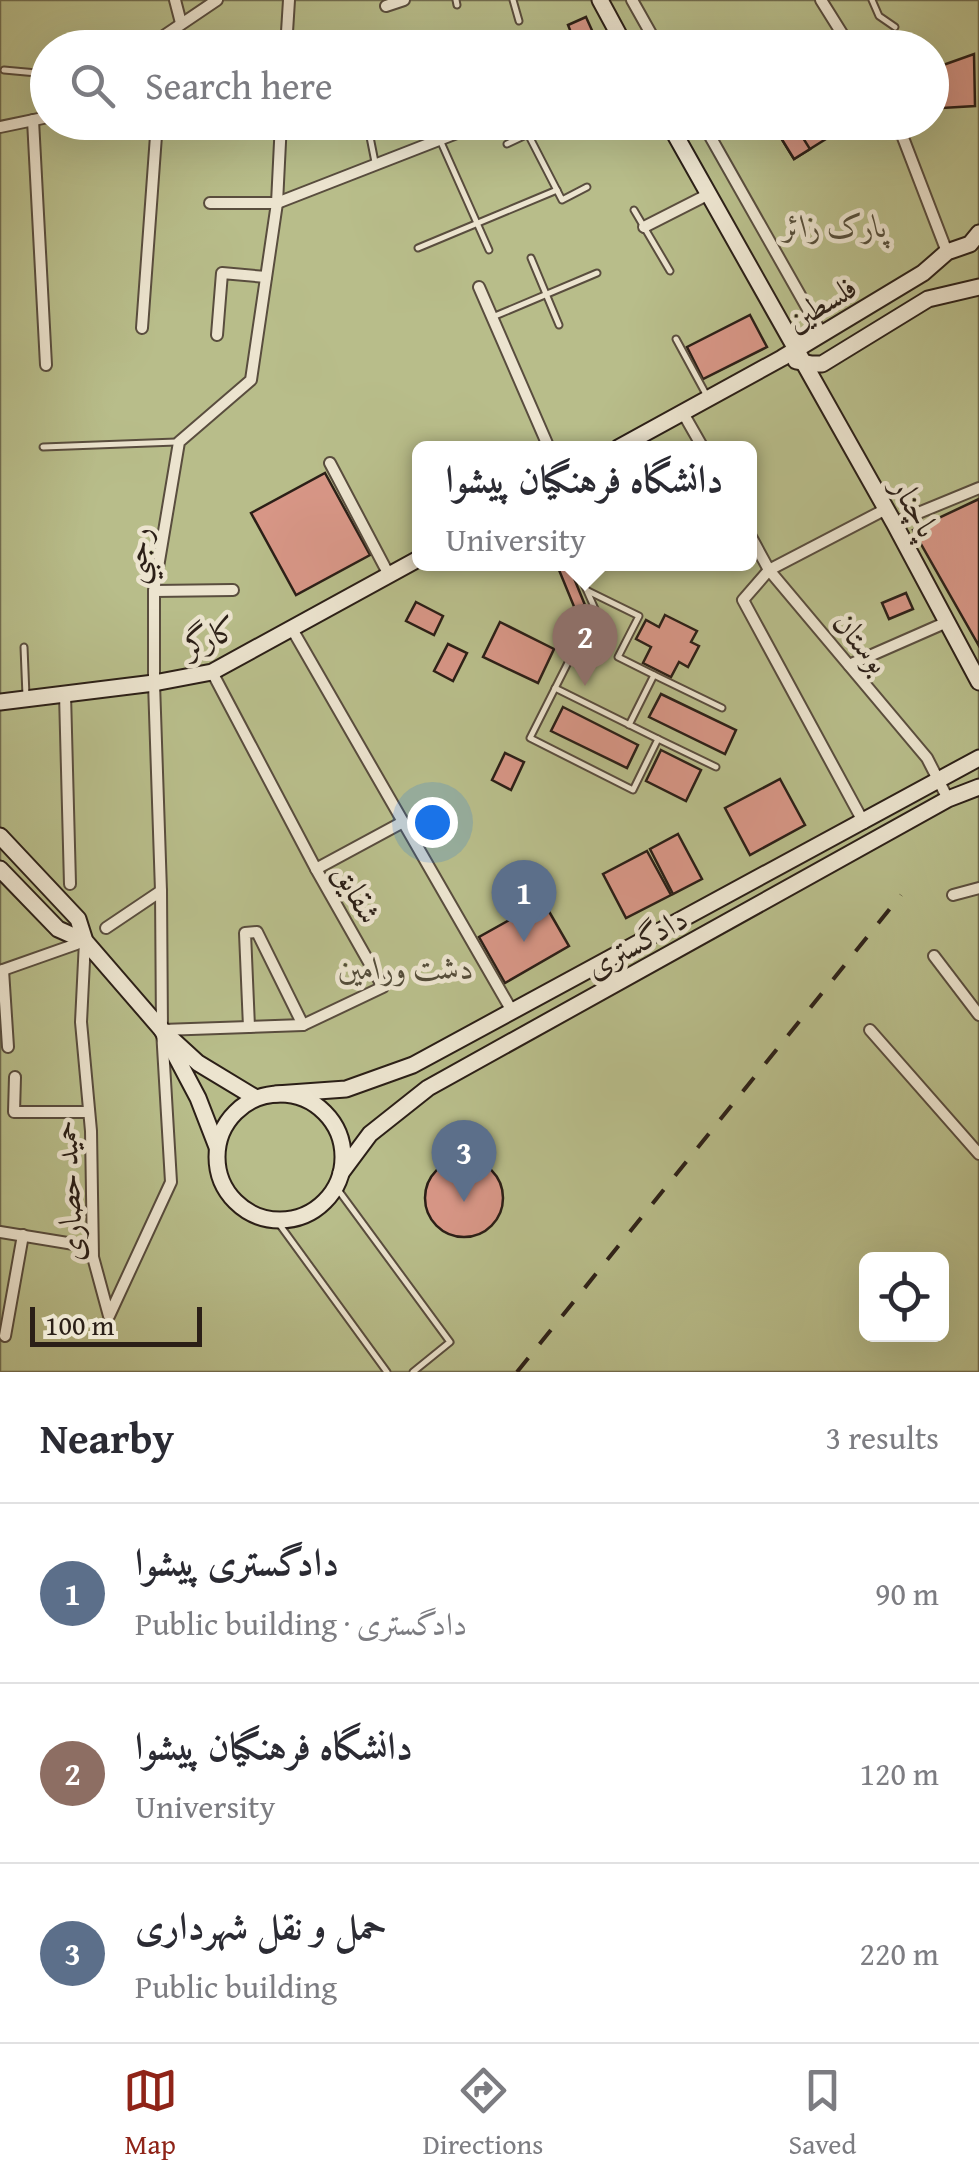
<!DOCTYPE html>
<meta charset="utf-8">
<style>
:root{--surface:#fff;--page:#f7f7f7;--text:#2b2b33;--muted:#7c7c81;--line:#e1e1e2;--accent:#8f2418}
body{margin:0;font-family:"Gentium Book Plus",Amiri,serif;background:var(--page);color:var(--text)}
.controls{position:absolute;right:30px;bottom:30px;display:grid;overflow:hidden;border-radius:15px;box-shadow:0 10px 40px #0002}
.controls button{width:90px;height:90px;display:grid;place-items:center;padding:0;border:0;border-bottom:2px solid var(--line);background:var(--surface);color:var(--text);font:50px sans-serif}
.scale{position:absolute;left:30px;bottom:25px;width:172px;box-sizing:border-box;padding-left:10px;border:5px solid #2b1f17;border-top:0;font-size:28px;line-height:35px;white-space:nowrap;color:#2b1f17;-webkit-text-stroke:8px #ece4cf;paint-order:stroke}
.you{position:absolute;left:432px;top:822px;width:35px;height:35px;margin:-25px;border:8px solid #fff;border-radius:50%;background:#1a73e8;box-shadow:0 0 0 15px #1a73e833}
.badge{display:grid;place-items:center;width:65px;height:65px;border-radius:50%;background:var(--accent);color:#fff;font-size:32px;font-weight:700}
.pin{position:absolute;translate:-50% -82px;filter:drop-shadow(0 2px 5px #0008)}
.pin::after{content:'';position:absolute;top:52px;width:35px;height:30px;background:inherit;clip-path:polygon(0 0,100% 0,50% 100%)}
.popup{position:absolute;left:412px;top:441px;width:345px;height:130px;box-sizing:border-box;display:grid;place-content:center;border-radius:15px;background:var(--surface);filter:drop-shadow(0 2px 8px #0005);font-size:32px;white-space:nowrap;color:var(--muted)}
.popup b{font-size:38px;color:var(--text)}
.popup::after{content:'';position:absolute;left:50%;top:100%;margin-left:-20px;border:20px solid transparent;border-top-color:var(--surface)}
.list{margin:0;padding:0;list-style:none}
h2{display:flex;justify-content:space-between;align-items:center;height:130px;margin:0;padding:0 40px;font-size:42px}
h2 small{font-size:32px;font-weight:400;color:var(--muted)}
.list li{display:grid;grid-template-columns:65px 1fr auto;gap:30px;align-items:center;box-sizing:border-box;height:180px;padding:0 40px;border-top:2px solid var(--line)}
.list b{display:block;font-size:38px;white-space:nowrap}
.list p{margin:0;font-size:32px;white-space:nowrap;color:var(--muted)}
.list em{font-size:32px;font-style:normal;color:var(--muted)}
.icon{flex:none;width:55px;height:55px;fill:none;stroke:currentColor;stroke-width:2;stroke-linecap:round;stroke-linejoin:round}
.map{position:relative;flex:none;width:979px;height:1372px;overflow:hidden}
.search{position:absolute;background:var(--surface);box-shadow:0 10px 40px #0002;left:30px;right:30px;top:30px;height:110px;display:flex;align-items:center;gap:25px;box-sizing:border-box;padding:0 35px;border-radius:55px;color:var(--muted);font-size:38px}
.sheet{height:670px;background:var(--surface)}
nav{display:flex;justify-content:space-around;align-items:center;box-sizing:border-box;height:140px;border-top:2px solid var(--line);background:var(--surface);font-size:28px;color:var(--muted)}
nav a{display:grid;justify-items:center;gap:5px}
nav .on{color:var(--accent)}
.map>svg:first-child{display:block}
.green{fill:#b8bd8a;stroke:#726e50;stroke-width:2.5;fill-rule:evenodd}
.building{fill:#d79686;stroke:#2b1f17;stroke-width:2.5}
.lines{fill:none;stroke-linecap:round;stroke-linejoin:round}
.service-casing{stroke:#594d3e;stroke-width:9}
.minor-casing{stroke:#594d3e;stroke-width:14}
.secondary-casing{stroke:#2b1f17;stroke-width:19}
.service{stroke:#ece4cf;stroke-width:5}
.minor{stroke:#ece4cf;stroke-width:10}
.secondary{stroke:#ece4cf;stroke-width:15}
.rail{stroke:#2b1f17;stroke-width:4;stroke-dasharray:18 18;stroke-linecap:butt}
.labels{text-anchor:middle;dominant-baseline:central;stroke-width:9;stroke-linejoin:round;paint-order:stroke}
.park-label{font-size:32px;font-style:italic;fill:#554e3a;stroke:#ece4cf}
.street-label{font-size:32px;fill:#2b1f17;stroke:#ece4cf}
</style>
<div class="map">
<svg width="979" height="1372" viewBox="0 0 979 1372">
<rect width="100%" height="100%" fill="#e2d6b5"/>
<filter id="stains"><feTurbulence type="fractalNoise" baseFrequency=".002" numOctaves="4"/><feColorMatrix values="0 0 0 0 .2 0 0 0 0 .09 0 0 0 0 .02 0 0 0 .5 -.17"/></filter>
<radialGradient id="worn" r=".72"><stop offset=".6" stop-color="#630" stop-opacity="0"/><stop offset="1" stop-color="#630" stop-opacity=".3"/></radialGradient>
<path class="green" d="M0,0H979V1372H0ZM48,48H932V122H48ZM420,448H750V564H420ZM866,1260H942V1334H866Z"/>
<g class="building">
<polygon points="586,17 595,37 576,45 568,25"/>
<polygon points="974,54 975,106 942,108 932,94 932,69"/>
<polygon points="778,122 853,122 794,159 773,125"/>
<polygon points="778,122 793,122 810,149 794,159 773,125"/>
<polygon points="750,315 767,347 703,379 687,347"/>
<polygon points="325,473 370,555 296,595 251,513"/>
<polygon points="979,499 979,646 913,530"/>
<polygon points="569,566 585,605 575,609 559,570"/>
<polygon points="906,593 913,609 889,619 882,603"/>
<polygon points="416,602 443,616 434,635 406,621"/>
<polygon points="665,615 697,631 691,642 699,646 688,667 679,662 671,677 643,663 651,647 636,639 646,620 659,627"/>
<polygon points="500,622 554,649 538,683 483,657"/>
<polygon points="448,644 467,653 453,681 434,671"/>
<polygon points="661,694 736,730 725,754 649,717"/>
<polygon points="563,707 638,745 627,768 551,731"/>
<polygon points="661,750 701,770 686,801 646,781"/>
<polygon points="505,753 524,762 511,790 492,780"/>
<polygon points="780,779 805,825 750,855 725,808"/>
<polygon points="678,834 702,879 673,894 650,849"/>
<polygon points="647,851 671,895 626,918 603,874"/>
<polygon points="543,901 569,946 505,983 479,937"/>
<circle cx="464" cy="1198" r="39"/>
</g>
<g class="lines">
<defs>
<g id="service">
<polyline points="456,0 457,5"/>
<polyline points="513,0 519,21"/>
<polyline points="872,0 879,16 895,27"/>
<polyline points="4,70 48,74"/>
<polyline points="367,122 375,162"/>
<polyline points="528,134 562,200 587,187"/>
<polyline points="440,140 489,250"/>
<polyline points="507,144 543,127"/>
<polyline points="634,210 670,271"/>
<polyline points="418,248 557,190"/>
<polyline points="531,258 559,325"/>
<polyline points="495,316 597,273"/>
<polyline points="676,339 707,396"/>
<polyline points="43,447 176,442"/>
<polyline points="575,564 595,609 530,738 633,790 658,739 716,767"/>
<polyline points="588,591 639,616 618,657 654,675"/>
<polyline points="24,647 26,696"/>
<polyline points="555,688 658,739"/>
<polyline points="629,725 654,675 722,708"/>
<polyline points="336,1187 450,1342 413,1372"/>
<polyline points="277,1221 387,1372"/>
</g>
<g id="minor">
<polyline points="175,0 181,23"/>
<polyline points="632,0 659,48"/>
<polyline points="821,0 851,48"/>
<polyline points="386,6 404,0"/>
<polyline points="146,48 217,0"/>
<polyline points="286,48 289,0"/>
<polyline points="33,120 46,365"/>
<polyline points="541,122 543,127 552,122"/>
<polyline points="702,122 822,334"/>
<polyline points="897,122 947,252"/>
<polyline points="0,127 48,117"/>
<polyline points="210,203 277,203 485,122"/>
<polyline points="644,227 707,195"/>
<polyline points="479,287 549,448"/>
<polyline points="142,328 157,122"/>
<polyline points="217,335 222,273 266,277"/>
<polyline points="683,413 703,448"/>
<polyline points="330,463 389,575"/>
<polyline points="894,523 979,488"/>
<polyline points="750,535 769,570 927,758 948,799"/>
<polyline points="154,591 233,590"/>
<polyline points="292,629 512,1011"/>
<polyline points="849,665 947,622"/>
<polyline points="65,694 70,884"/>
<polyline points="864,823 743,600 769,570 886,509"/>
<polyline points="316,869 403,822"/>
<polyline points="953,895 979,888"/>
<polyline points="106,928 161,891"/>
<polyline points="934,956 979,1015"/>
<polyline points="3,970 8,1047"/>
<polyline points="0,971 85,941 81,1022 91,1131 93,1257 109,1316 171,1182 162,1030 161,891 154,683 154,591 179,442 251,380 277,203 281,122"/>
<polyline points="249,1027 245,933 257,932 303,1025"/>
<polyline points="162,1030 303,1025 383,987 316,869 212,672"/>
<polyline points="870,1030 979,1154"/>
<polyline points="15,1077 14,1112 89,1112"/>
<polyline points="0,1232 92,1247"/>
<polyline points="5,1336 23,1235"/>
</g>
<g id="secondary">
<polyline points="600,0 626,48"/>
<polyline points="668,122 894,523 979,682"/>
<polyline points="796,361 812,364 822,364 928,299 979,287"/>
<polyline points="618,448 782,358 923,273 947,252 970,244 979,233"/>
<polyline points="0,702 154,683 212,672 420,558"/>
<polyline points="0,836 78,919 85,941 162,1030"/>
<polyline points="0,869 58,929 85,941"/>
<polyline points="276,1094 346,1089 413,1065 979,758"/>
<circle cx="280" cy="1157" r="63"/>
<polyline points="217,1147 198,1098 162,1030 198,1063 256,1098"/>
<polyline points="341,1173 370,1134 428,1088 948,799 979,787"/>
</g>
</defs>
<use href="#service" class="service-casing"/>
<use href="#minor" class="minor-casing"/>
<use href="#secondary" class="secondary-casing"/>
<use href="#service" class="service"/>
<use href="#minor" class="minor"/>
<use href="#secondary" class="secondary"/>
<polyline class="rail" points="517,1372 901,895"/>
</g>
<g class="labels">
<g class="park-label">
<text x="835" y="225">پارک زائر</text>
<text x="406" y="967">دشت ورامین</text>
</g>
<g class="street-label">
<text transform="translate(821 303) rotate(-31)">فلسطین</text>
<text transform="translate(916 507) rotate(61)">پاچنار</text>
<text transform="translate(136 555) rotate(-82)">رجبي</text>
<text transform="translate(210 636) rotate(-22)">کارگر</text>
<text transform="translate(862 642) rotate(50)">بوستان</text>
<text transform="translate(358 893) rotate(61)">شقايق</text>
<text transform="translate(636 942) rotate(-29)">دادگستری</text>
<text transform="translate(68 1191) rotate(-93)">حمید حصاری</text>
</g>
</g>
<rect width="100%" height="100%" filter="url(#stains)"/>
<rect width="100%" height="100%" fill="url(#worn)"/>
</svg>
<div class="controls">
<button><svg class="icon" aria-label="locate" viewBox="0 0 24 24"><circle cx="12" cy="12" r="6"/><path d="M12 2v4M12 18v4M2 12h4M18 12h4"/></svg></button>
</div>
<div class="scale">100 m</div>
<div class="you"></div>
<div class="pin badge" style="left:524px;top:942px;background:#5c6f8a">1</div>
<div class="pin badge" style="left:585px;top:686px;background:#8d6e63">2</div>
<div class="popup"><b>دانشگاه فرهنگیان پیشوا</b>University</div>
<div class="pin badge" style="left:464px;top:1202px;background:#5c6f8a">3</div>
<div class="search"><svg class="icon" aria-label="search" viewBox="0 0 24 24"><circle cx="10" cy="10" r="6"/><path d="M15 15l6 6"/></svg>Search here</div>
</div>
<section class="sheet">
<h2>Nearby<small>3 results</small></h2>
<ul class="list">
<li><span class="badge" style="background:#5c6f8a">1</span><div><b>دادگستری پیشوا</b><p>Public building · دادگستری</p></div><em>90 m</em></li>
<li><span class="badge" style="background:#8d6e63">2</span><div><b>دانشگاه فرهنگیان پیشوا</b><p>University</p></div><em>120 m</em></li>
<li><span class="badge" style="background:#5c6f8a">3</span><div><b>حمل و نقل شهرداری</b><p>Public building</p></div><em>220 m</em></li>
</ul>
</section>
<nav>
<a class="on"><svg class="icon" aria-label="map" viewBox="0 0 24 24"><path d="M3 6l6-2 6 2 6-2v14l-6 2-6-2-6 2zM9 4v14M15 6v14"/></svg>Map</a>
<a><svg class="icon" aria-label="directions" viewBox="0 0 24 24"><path d="M12 3l9 9-9 9-9-9zM9 14v-3h6M13 9l2 2-2 2"/></svg>Directions</a>
<a><svg class="icon" aria-label="saved" viewBox="0 0 24 24"><path d="M7 4h10v16l-5-4-5 4z"/></svg>Saved</a>
</nav>
